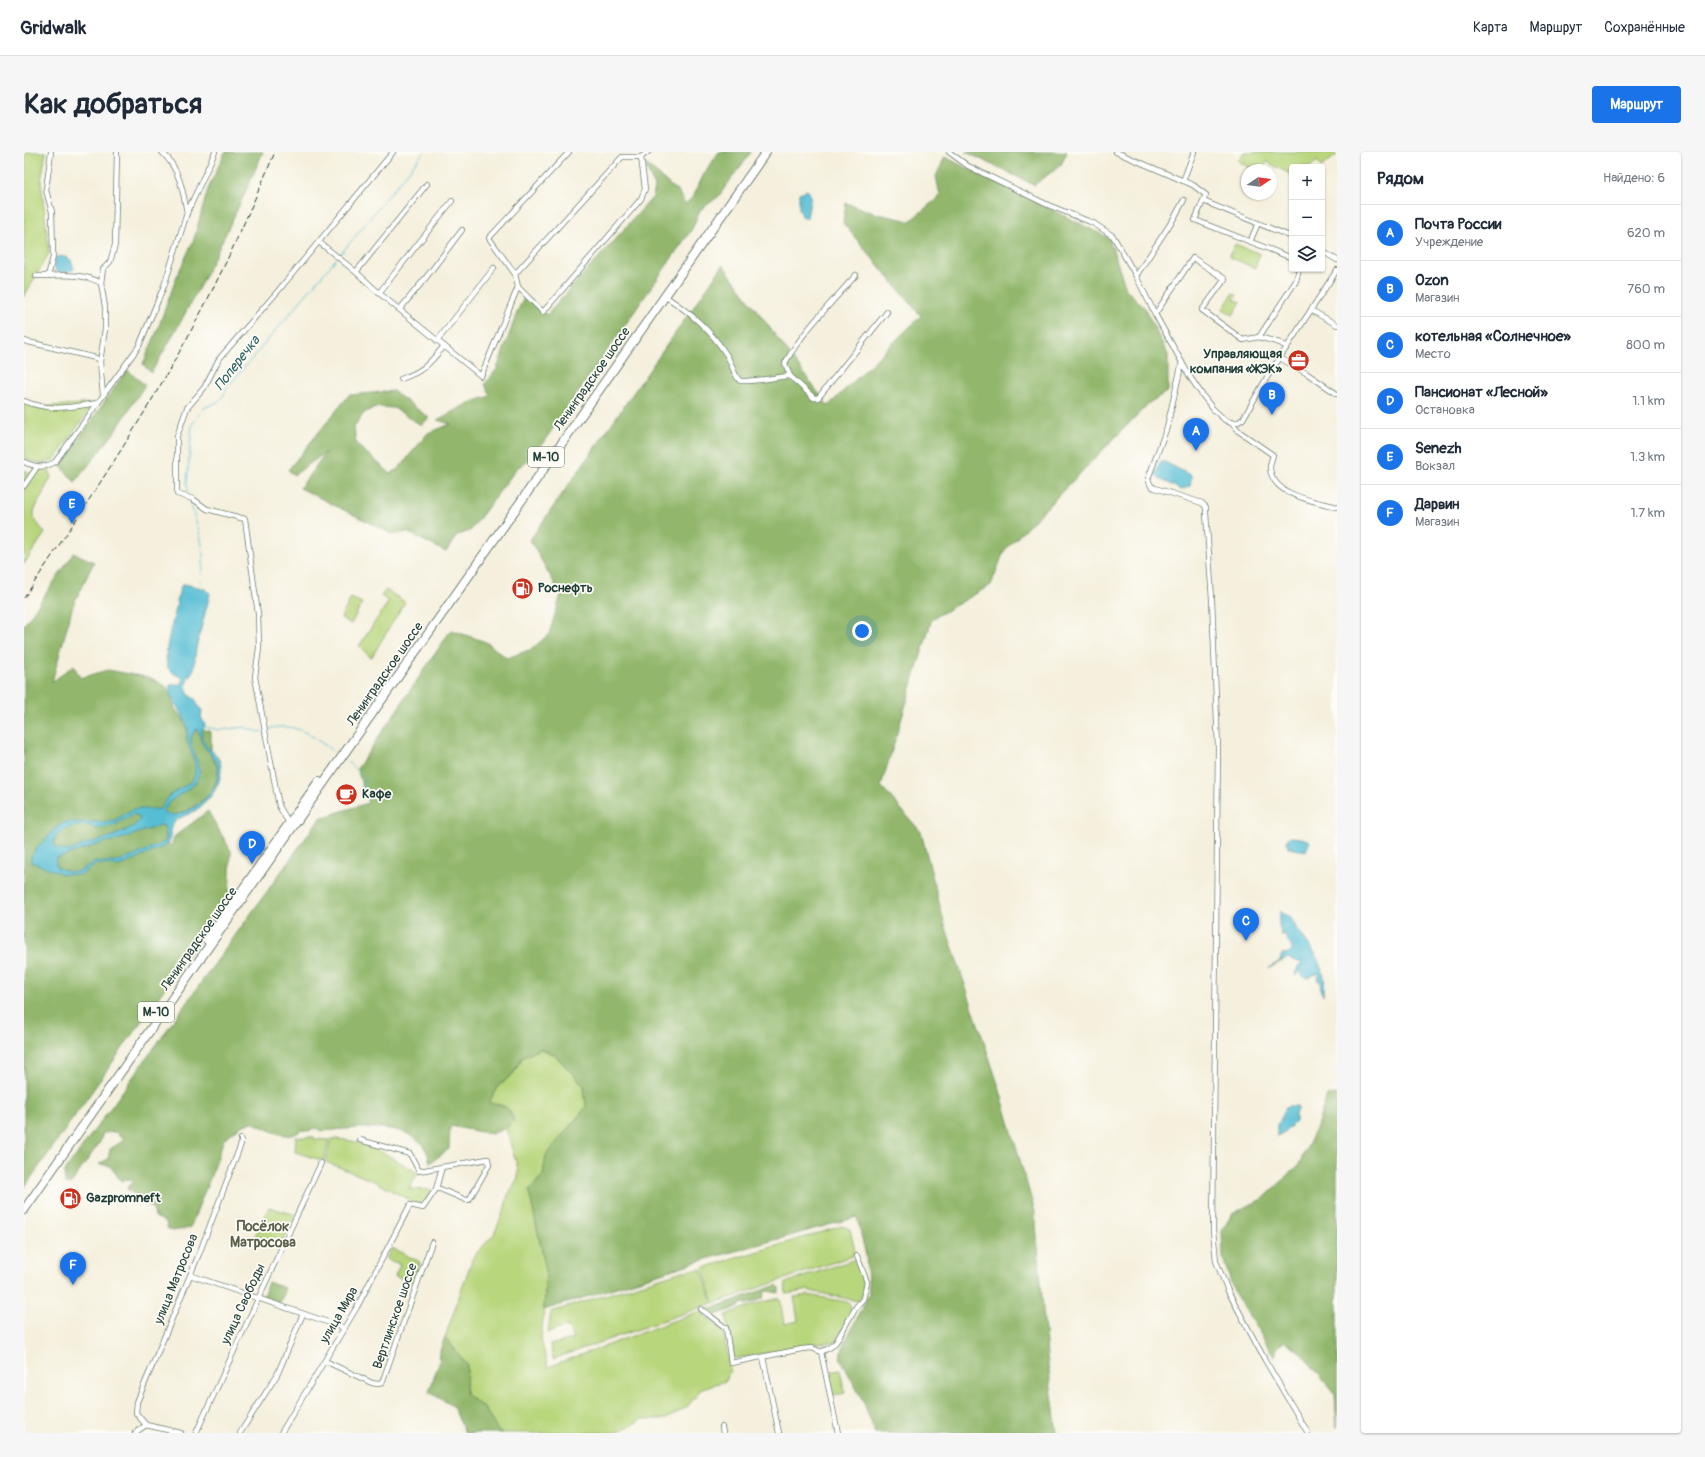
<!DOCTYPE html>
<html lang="ru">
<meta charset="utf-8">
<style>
:root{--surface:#fff;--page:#f6f6f7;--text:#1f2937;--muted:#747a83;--line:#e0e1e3;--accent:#1a73e8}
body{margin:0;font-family:Pangolin,sans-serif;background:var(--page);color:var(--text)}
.controls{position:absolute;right:12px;top:12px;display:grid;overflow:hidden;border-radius:4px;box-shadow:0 1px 3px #0004}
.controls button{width:36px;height:36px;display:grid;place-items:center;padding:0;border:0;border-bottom:1px solid var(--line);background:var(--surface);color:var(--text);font:20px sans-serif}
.compass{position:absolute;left:1217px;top:12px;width:36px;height:36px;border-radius:50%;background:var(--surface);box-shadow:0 1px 3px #0004;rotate:77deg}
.you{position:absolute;left:838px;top:479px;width:14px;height:14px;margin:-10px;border:3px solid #fff;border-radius:50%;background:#1a73e8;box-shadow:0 0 0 6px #1a73e833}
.badge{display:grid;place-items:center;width:26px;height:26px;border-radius:50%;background:var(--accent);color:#fff;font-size:13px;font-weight:700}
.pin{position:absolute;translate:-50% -33px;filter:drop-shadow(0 1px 2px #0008)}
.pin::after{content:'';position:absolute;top:21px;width:14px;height:12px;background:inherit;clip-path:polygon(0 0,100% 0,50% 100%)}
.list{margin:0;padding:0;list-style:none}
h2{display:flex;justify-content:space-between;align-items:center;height:52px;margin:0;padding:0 16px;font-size:17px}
h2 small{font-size:13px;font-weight:400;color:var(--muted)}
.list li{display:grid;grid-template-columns:26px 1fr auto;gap:12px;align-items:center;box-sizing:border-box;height:56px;padding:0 16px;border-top:1px solid var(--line)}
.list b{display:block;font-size:15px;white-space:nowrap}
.list p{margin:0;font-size:13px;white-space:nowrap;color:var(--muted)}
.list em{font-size:13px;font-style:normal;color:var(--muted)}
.icon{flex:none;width:22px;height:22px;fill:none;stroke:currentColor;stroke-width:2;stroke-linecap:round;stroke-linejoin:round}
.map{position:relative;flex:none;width:1313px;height:1281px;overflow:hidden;border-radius:4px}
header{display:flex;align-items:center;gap:24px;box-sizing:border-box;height:56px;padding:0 20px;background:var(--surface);border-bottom:1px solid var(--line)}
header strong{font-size:19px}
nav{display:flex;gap:22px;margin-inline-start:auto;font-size:14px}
.intro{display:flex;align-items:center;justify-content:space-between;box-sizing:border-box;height:96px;padding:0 24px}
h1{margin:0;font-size:28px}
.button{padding:10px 18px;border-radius:4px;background:var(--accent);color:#fff;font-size:14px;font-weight:700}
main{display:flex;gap:24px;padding:0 24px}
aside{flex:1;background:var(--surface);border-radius:4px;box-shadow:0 1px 3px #0004}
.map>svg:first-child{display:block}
.green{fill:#b8d67c;stroke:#6c8a58}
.forest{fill:#92b76c;stroke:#587a50}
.water{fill:#56bed4;stroke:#3a7e84;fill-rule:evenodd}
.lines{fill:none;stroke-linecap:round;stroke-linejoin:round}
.stream{stroke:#56bed4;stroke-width:1}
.street-casing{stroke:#6a7c6f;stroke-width:6}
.highway-casing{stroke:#6a7c6f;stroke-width:10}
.street{stroke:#fff;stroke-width:4.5}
.highway{stroke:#fff;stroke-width:8}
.rail{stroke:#1f3d34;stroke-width:1;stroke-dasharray:6 3;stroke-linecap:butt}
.labels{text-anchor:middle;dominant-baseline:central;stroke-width:3.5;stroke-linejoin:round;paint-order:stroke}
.shield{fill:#fdfcf7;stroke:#62766e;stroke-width:1}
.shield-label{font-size:12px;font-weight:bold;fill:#1f3d34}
.poi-label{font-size:13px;font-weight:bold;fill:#1f3d34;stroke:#fdfcf7;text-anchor:start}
.street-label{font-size:13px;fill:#1f3d34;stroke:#fdfcf7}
.water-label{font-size:14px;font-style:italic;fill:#306464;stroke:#fdfcf7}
.neighbourhood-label{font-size:14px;font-weight:bold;fill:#5a604a;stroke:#fdfcf7}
</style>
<header>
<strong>Gridwalk</strong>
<nav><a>Карта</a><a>Маршрут</a><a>Сохранённые</a></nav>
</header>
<div class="intro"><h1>Как добраться</h1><a class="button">Маршрут</a></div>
<main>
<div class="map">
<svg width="1313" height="1281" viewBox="0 0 1313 1281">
<rect width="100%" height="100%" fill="#fdfcf7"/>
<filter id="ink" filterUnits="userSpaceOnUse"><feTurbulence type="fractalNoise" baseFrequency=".025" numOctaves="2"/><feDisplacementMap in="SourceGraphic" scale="8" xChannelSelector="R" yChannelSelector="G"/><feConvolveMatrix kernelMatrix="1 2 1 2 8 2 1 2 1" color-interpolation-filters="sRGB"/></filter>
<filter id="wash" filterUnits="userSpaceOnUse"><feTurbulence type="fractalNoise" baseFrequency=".012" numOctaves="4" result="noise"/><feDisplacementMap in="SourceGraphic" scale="16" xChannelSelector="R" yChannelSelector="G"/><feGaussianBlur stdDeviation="0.9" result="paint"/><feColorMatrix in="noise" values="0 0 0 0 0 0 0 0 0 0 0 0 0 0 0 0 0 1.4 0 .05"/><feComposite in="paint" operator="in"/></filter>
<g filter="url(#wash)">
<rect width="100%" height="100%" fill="#f5f0dd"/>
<g class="green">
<polygon points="0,0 22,0 17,29 25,101 0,145"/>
<polygon points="1220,0 1313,0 1313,3 1297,15 1293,9 1286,15 1268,15 1268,23 1243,10 1237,18 1230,18 1214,9"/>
<polygon points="1211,92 1236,102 1231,116 1205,105"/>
<polygon points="1209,141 1213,143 1210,147 1217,150 1209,163 1199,157"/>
<path d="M0,249L16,255L70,251L31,307C17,313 14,312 0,306Z"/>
<polygon points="13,317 25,317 27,325 10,359 10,367 21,381 0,412 0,318 8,322"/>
<polygon points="362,438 381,450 347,506 335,494 365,449 357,444"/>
<polygon points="327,446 338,451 327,472 317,466"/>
<polygon points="515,897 530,902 560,934 562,955 522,1003 519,1023 505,1039 522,1118 520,1158 517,1188 524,1215 676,1159 699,1178 706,1218 702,1229 678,1236 664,1254 642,1267 619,1267 592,1281 478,1281 472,1276 461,1257 442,1242 443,1213 421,1185 449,1105 470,1082 480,1059 484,1043 494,1026 494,1017 482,976 490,969 464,952 473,935 489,922 498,906"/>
<polygon points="272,985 290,985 290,987 305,988 300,1009 271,1000"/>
<path d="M307,987C343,987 364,1004 394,1021L385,1037L408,1038L399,1054L389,1052L387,1049L352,1030L302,1010Z"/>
<polygon points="245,1055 272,1063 255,1097 231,1084"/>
<polygon points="818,1074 826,1077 831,1100 828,1104 690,1151 679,1116"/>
<polygon points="368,1096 396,1110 390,1130 371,1124 376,1112 362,1107"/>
<path d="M832,1107C838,1122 845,1135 834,1149L786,1139V1138L762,1142L761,1131Z"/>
<polygon points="677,1117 689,1151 529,1207 526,1193 549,1187 544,1174 524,1181 527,1160 659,1119"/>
<path d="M784,1143L823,1150C824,1151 826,1153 827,1155C829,1161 814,1183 811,1190L794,1191L710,1207L702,1163L728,1153L756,1146L760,1172L774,1169L770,1145Z"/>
<polygon points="816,1218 821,1241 810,1243 805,1220"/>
</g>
<g class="forest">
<path d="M201,0H239C206,76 170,150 127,221L119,212L133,179L153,124L170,87L184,37Z"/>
<polygon points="695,0 727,0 694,45 676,58 668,77 509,305 493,316 446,379 433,383 422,400 383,380 370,383 276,336 302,300 270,323 264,318 325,243 369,239 405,266 397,273 370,256 351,255 340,261 330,275 332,292 367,322 375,316 404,281 427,272 413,268 445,251 466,244 461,232 473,217 494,158 501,144 523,163 629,45 631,34 622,16 622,12 655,41 661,52 669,45 679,24"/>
<polygon points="942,0 1043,0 1037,13 1010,33"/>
<path d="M921,5L1085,86L1102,137L1120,155L1144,203V239L1125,251L980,399L967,433L908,467L857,634L897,680L920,770L975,935L1011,1060L1023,1204L1033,1281H851L840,1251L816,1206L820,1192L845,1142L842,1104L833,1065L672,1110L520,1158L522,1118L505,1039L519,1023L522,1003L562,955L560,934L530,902L516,897L498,906L489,922L473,935L465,951C479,953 485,953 490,969L482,976L468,982L426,974L425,997L406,1011C404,1003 402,995 395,989C374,969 325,977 298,979L292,976L284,979L277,978C265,991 241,976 228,970L217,974L200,987L190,1016L166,1076L148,1079L143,1076L142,1070L131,1065L129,1056L103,1037L109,1029L106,1027L97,1029L86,1014L75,1012L84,1007L86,997L100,988L92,980L79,981L76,990L46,1033L41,1031V1019L296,666L344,651L333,617L427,478L462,490L483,506L508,497L525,482L537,443L506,388L699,113L804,254L897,164L819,71L822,51L850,61L886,69L916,44L912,24Z"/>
<polygon points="103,218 121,233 90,281 51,330 36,313"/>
<polygon points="50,401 70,410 49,453 28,530 50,513 56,526 84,518 127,526 143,535 151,557 159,566 163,577 163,589 175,576 187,580 187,603 193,614 194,621 193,627 188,638 184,644 163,659 149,663 140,674 142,682 142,689 147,694 151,684 184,659 207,699 205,745 0,1036 0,473"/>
<polygon points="1313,943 1313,1276 1311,1242 1276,1200 1261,1189 1253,1196 1251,1205 1210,1140 1199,1106 1198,1079 1208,1062 1240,1046 1274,1014 1292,977 1303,944"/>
<polygon points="244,1130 261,1136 256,1151 239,1145"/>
<polygon points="753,1133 755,1135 755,1141 743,1139 740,1141 739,1147 723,1152 717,1151 715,1155 694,1162 689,1165 682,1158"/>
<polygon points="421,1185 443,1213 442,1242 461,1257 472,1276 478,1281 441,1281 429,1254 405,1240 416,1208 414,1204"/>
</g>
<g class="water">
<polygon points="783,38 787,44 783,66 779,66 775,57 775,41"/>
<path d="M34,104L41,105L47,108L50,117C44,121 37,122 31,118V107Z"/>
<polygon points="1139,309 1168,324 1166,334 1157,338 1135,326 1131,322 1136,310"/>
<path d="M161,432L182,437L186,442L172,496L170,517L163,528L162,535L166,544L172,548L173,553L178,558L177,565L181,573C168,595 198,597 197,617C197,636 183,652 167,661C161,664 155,665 151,670L148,673L145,691L139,695L101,712L94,714L73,712L56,723L39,722L7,710V704L13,696L36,672L44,670H84L91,668L109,657H136L146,643L168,629C176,614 167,603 163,588C163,585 164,582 164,579C164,574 161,568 159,564C153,554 145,546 146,533L158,532L159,526C153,523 144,520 143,513C140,501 147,476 150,464C153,454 153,444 157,434ZM173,577L175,579C176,597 188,598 193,613C200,635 174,657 155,662C149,664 146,662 140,661L139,658L144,654L146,650C152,644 169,635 173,629C184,611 155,592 173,577ZM110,662L115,665L116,667L110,674L89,684L61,692L45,699L31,696L30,689L32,684L42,676L63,673L72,677L91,673ZM137,673L140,674L142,682V689L107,705L90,710H70L55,719L47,720L34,716L32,712V706L36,705L82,690L94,688Z"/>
<polygon points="1266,685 1278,686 1286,689 1282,699 1264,696 1263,689 1264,686"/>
<path d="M1257,759C1260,763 1264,763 1267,766C1269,769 1271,774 1273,777C1288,797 1306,816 1299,844L1297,838L1296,828H1293L1296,821L1289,823L1285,826L1279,824L1276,819L1272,824L1271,822L1274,815L1277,813L1278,810H1274L1264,806L1245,816L1256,809L1258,802L1267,801L1268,796C1265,791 1262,787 1260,781L1258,784C1255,776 1253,767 1257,759Z"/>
<polygon points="1264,954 1273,954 1274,956 1271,962 1271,970 1258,983 1253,984 1253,972 1256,969 1259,959"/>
</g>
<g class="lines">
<g class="stream">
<polyline points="316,103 400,0"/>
<polyline points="164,340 163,331 168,273 180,256 196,249 204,235 312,107"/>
<path d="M166,349C173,374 183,397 178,423"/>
<polyline points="176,436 177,429"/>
<polyline points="180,575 196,578 220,575 235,580 238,579"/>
<path d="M244,577C273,569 287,584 309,599"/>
<polyline points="325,611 341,627 339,646"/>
</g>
</g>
</g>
<g filter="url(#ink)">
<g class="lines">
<defs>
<g id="street">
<path d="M138,0C155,16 159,38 163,61"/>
<polyline points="925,0 944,14 1024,53 1069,71 1089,84 1112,124 1131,162 1166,225 1179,244 1189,257 1201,268 1207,271 1213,271 1219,267 1242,227 1313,118"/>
<polyline points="1092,0 1169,33 1182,43 1179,49 1268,85"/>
<polyline points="1159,29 1170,0"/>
<polyline points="1179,49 1171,68 1268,106"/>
<polyline points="295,90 332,120 355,141 457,224 494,135 491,122 598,5 617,5 624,0"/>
<polyline points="1226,90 1234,71"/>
<polyline points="1298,99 1313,108"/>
<polyline points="332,120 403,32"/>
<polyline points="491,122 465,86 545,0"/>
<path d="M832,123C807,151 779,179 761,211L766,224L790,246H794L863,160"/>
<path d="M12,124C33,124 58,120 77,131"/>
<polyline points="24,124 29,105 28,60 22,38 27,0"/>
<polyline points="1112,124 1150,66 1160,48"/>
<polyline points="494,135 519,160 617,47 621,37 617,5"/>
<polyline points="355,141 428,49"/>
<path d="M641,144C665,160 686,177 702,202C708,211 709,222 716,229C732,230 750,225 766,224"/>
<polyline points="376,157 404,123 438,78"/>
<polyline points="1287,158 1313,173"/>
<polyline points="1131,162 1169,106 1201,127 1178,158 1219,188 1235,185 1256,191 1263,195"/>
<polyline points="1235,185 1272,129 1275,117"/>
<polyline points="0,189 72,206 76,210"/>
<polyline points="413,189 470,116"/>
<polyline points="1256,206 1282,221 1313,242"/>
<polyline points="1158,210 1143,275 1124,327 1127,334 1131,336 1178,351 1182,355 1182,361 1188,447 1194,595 1189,1078 1192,1109 1204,1139 1241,1208 1284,1281"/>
<path d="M377,227C400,219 405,212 420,194"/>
<polyline points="79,243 76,210 81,177 81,155 77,131 79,117 86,110 91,93 93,0"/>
<path d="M0,249C28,260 45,255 74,251"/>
<path d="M1207,270L1213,278L1249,303C1248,307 1246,311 1246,315C1247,344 1291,349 1313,355"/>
<path d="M0,310C12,315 19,317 31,310L115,194L140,134L163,61L191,0"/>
<polyline points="0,334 13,315"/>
<polyline points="266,673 255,654 231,525 235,496 234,462 221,367 183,357 169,347 153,342 153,284 163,256 180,236 195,207 254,139 369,0"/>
<polyline points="336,988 386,1002 395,1019 418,1015"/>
<polyline points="166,1123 321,1176"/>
<polyline points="677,1157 702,1176 707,1211 778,1197 788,1196 797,1200 807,1195 812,1190 832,1155 839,1147 843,1130 833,1104"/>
<polyline points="797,1200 814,1281"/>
<polyline points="739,1205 755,1281"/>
<polyline points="301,1209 348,1231 354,1232 358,1231 408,1090"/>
<polyline points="122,1273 112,1261 113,1250 175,1102 217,992 217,987"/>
<polyline points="122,1273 157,1281"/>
<polyline points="698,1275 699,1281"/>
<polyline points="111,1281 122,1273"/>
<polyline points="172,1281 297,1011"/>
<polyline points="216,1281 253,1223 279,1162"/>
<polyline points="257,1281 333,1155 386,1053 399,1056 412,1037 416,1037 442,1048 445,1048 465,1013 464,1007 418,1015 412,1037"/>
</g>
<g id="highway">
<polyline points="183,788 295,629"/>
<polyline points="0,1058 742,0"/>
</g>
</defs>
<use href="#street" class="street-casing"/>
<use href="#highway" class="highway-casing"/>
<use href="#street" class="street"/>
<use href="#highway" class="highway"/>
<path class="rail" d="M0,446C59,357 119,269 169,175C200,118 226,59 251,0"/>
</g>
</g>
<defs>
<symbol id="office-disc" viewBox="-11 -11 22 22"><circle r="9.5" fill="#c8321e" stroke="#fdfcf7"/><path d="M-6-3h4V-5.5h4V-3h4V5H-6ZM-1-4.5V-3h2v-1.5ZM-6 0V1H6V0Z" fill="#fff"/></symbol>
<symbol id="fuel-disc" viewBox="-11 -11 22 22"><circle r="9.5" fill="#c8321e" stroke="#fdfcf7"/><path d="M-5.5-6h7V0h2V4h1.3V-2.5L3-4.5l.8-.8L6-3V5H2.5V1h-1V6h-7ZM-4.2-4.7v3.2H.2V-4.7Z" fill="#fff"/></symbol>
<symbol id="cafe-disc" viewBox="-11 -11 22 22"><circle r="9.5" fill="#c8321e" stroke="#fdfcf7"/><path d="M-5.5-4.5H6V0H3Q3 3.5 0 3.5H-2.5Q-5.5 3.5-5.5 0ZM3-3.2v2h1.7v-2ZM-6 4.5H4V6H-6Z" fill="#fff"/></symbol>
</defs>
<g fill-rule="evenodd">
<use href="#office-disc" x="1262" y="196" width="25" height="25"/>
<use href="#fuel-disc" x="486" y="424" width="25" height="25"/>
<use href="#cafe-disc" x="310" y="630" width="25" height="25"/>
<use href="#fuel-disc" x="34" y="1034" width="25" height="25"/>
</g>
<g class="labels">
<g class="shield">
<rect x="504" y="295" width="36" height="20" rx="3"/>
<rect x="114" y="850" width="36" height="20" rx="3"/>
</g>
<g class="shield-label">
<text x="522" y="305">М-10</text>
<text x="132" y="860">М-10</text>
</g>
<g class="poi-label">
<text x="1258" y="202" text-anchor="end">Управляющая<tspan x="1258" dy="15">компания «ЖЭК»</tspan></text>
<text x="514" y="436">Роснефть</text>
<text x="338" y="642">Кафе</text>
<text x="62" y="1046">Gazpromneft</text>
</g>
<g class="street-label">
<text transform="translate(568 227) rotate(-55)">Ленинградское шоссе</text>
<text transform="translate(361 522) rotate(-55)">Ленинградское шоссе</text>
<text transform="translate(175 787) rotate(-55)">Ленинградское шоссе</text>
<text transform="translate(152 1127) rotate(-68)">улица Матросова</text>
<text transform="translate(219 1152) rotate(-65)">улица Свободы</text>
<text transform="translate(315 1163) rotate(-60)">улица Мира</text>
<text transform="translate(371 1164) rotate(-71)">Вертлинское шоссе</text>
</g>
<g class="water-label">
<text transform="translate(213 211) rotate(-52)">Поперечка</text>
</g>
<g class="neighbourhood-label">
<text x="239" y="1074">Посёлок<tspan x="239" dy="16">Матросова</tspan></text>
</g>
</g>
</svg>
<div class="controls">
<button>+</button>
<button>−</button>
<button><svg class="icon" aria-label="layers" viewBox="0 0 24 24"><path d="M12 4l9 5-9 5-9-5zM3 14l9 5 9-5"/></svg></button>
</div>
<svg class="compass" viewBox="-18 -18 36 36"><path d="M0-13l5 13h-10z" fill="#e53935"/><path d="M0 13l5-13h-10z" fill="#747a83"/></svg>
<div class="you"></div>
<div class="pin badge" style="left:1172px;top:299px">A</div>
<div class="pin badge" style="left:1248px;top:263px">B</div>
<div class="pin badge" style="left:1222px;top:789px">C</div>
<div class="pin badge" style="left:228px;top:712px">D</div>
<div class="pin badge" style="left:48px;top:372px">E</div>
<div class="pin badge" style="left:49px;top:1133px">F</div>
</div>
<aside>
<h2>Рядом<small>Найдено: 6</small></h2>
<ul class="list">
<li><span class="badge">A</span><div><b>Почта России</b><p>Учреждение</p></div><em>620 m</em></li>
<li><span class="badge">B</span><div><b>Ozon</b><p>Магазин</p></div><em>760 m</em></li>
<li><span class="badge">C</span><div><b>котельная «Солнечное»</b><p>Место</p></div><em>800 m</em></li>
<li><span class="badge">D</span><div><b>Пансионат «Лесной»</b><p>Остановка</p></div><em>1.1 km</em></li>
<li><span class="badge">E</span><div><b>Senezh</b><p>Вокзал</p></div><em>1.3 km</em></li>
<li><span class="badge">F</span><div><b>Дарвин</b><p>Магазин</p></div><em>1.7 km</em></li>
</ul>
</aside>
</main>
